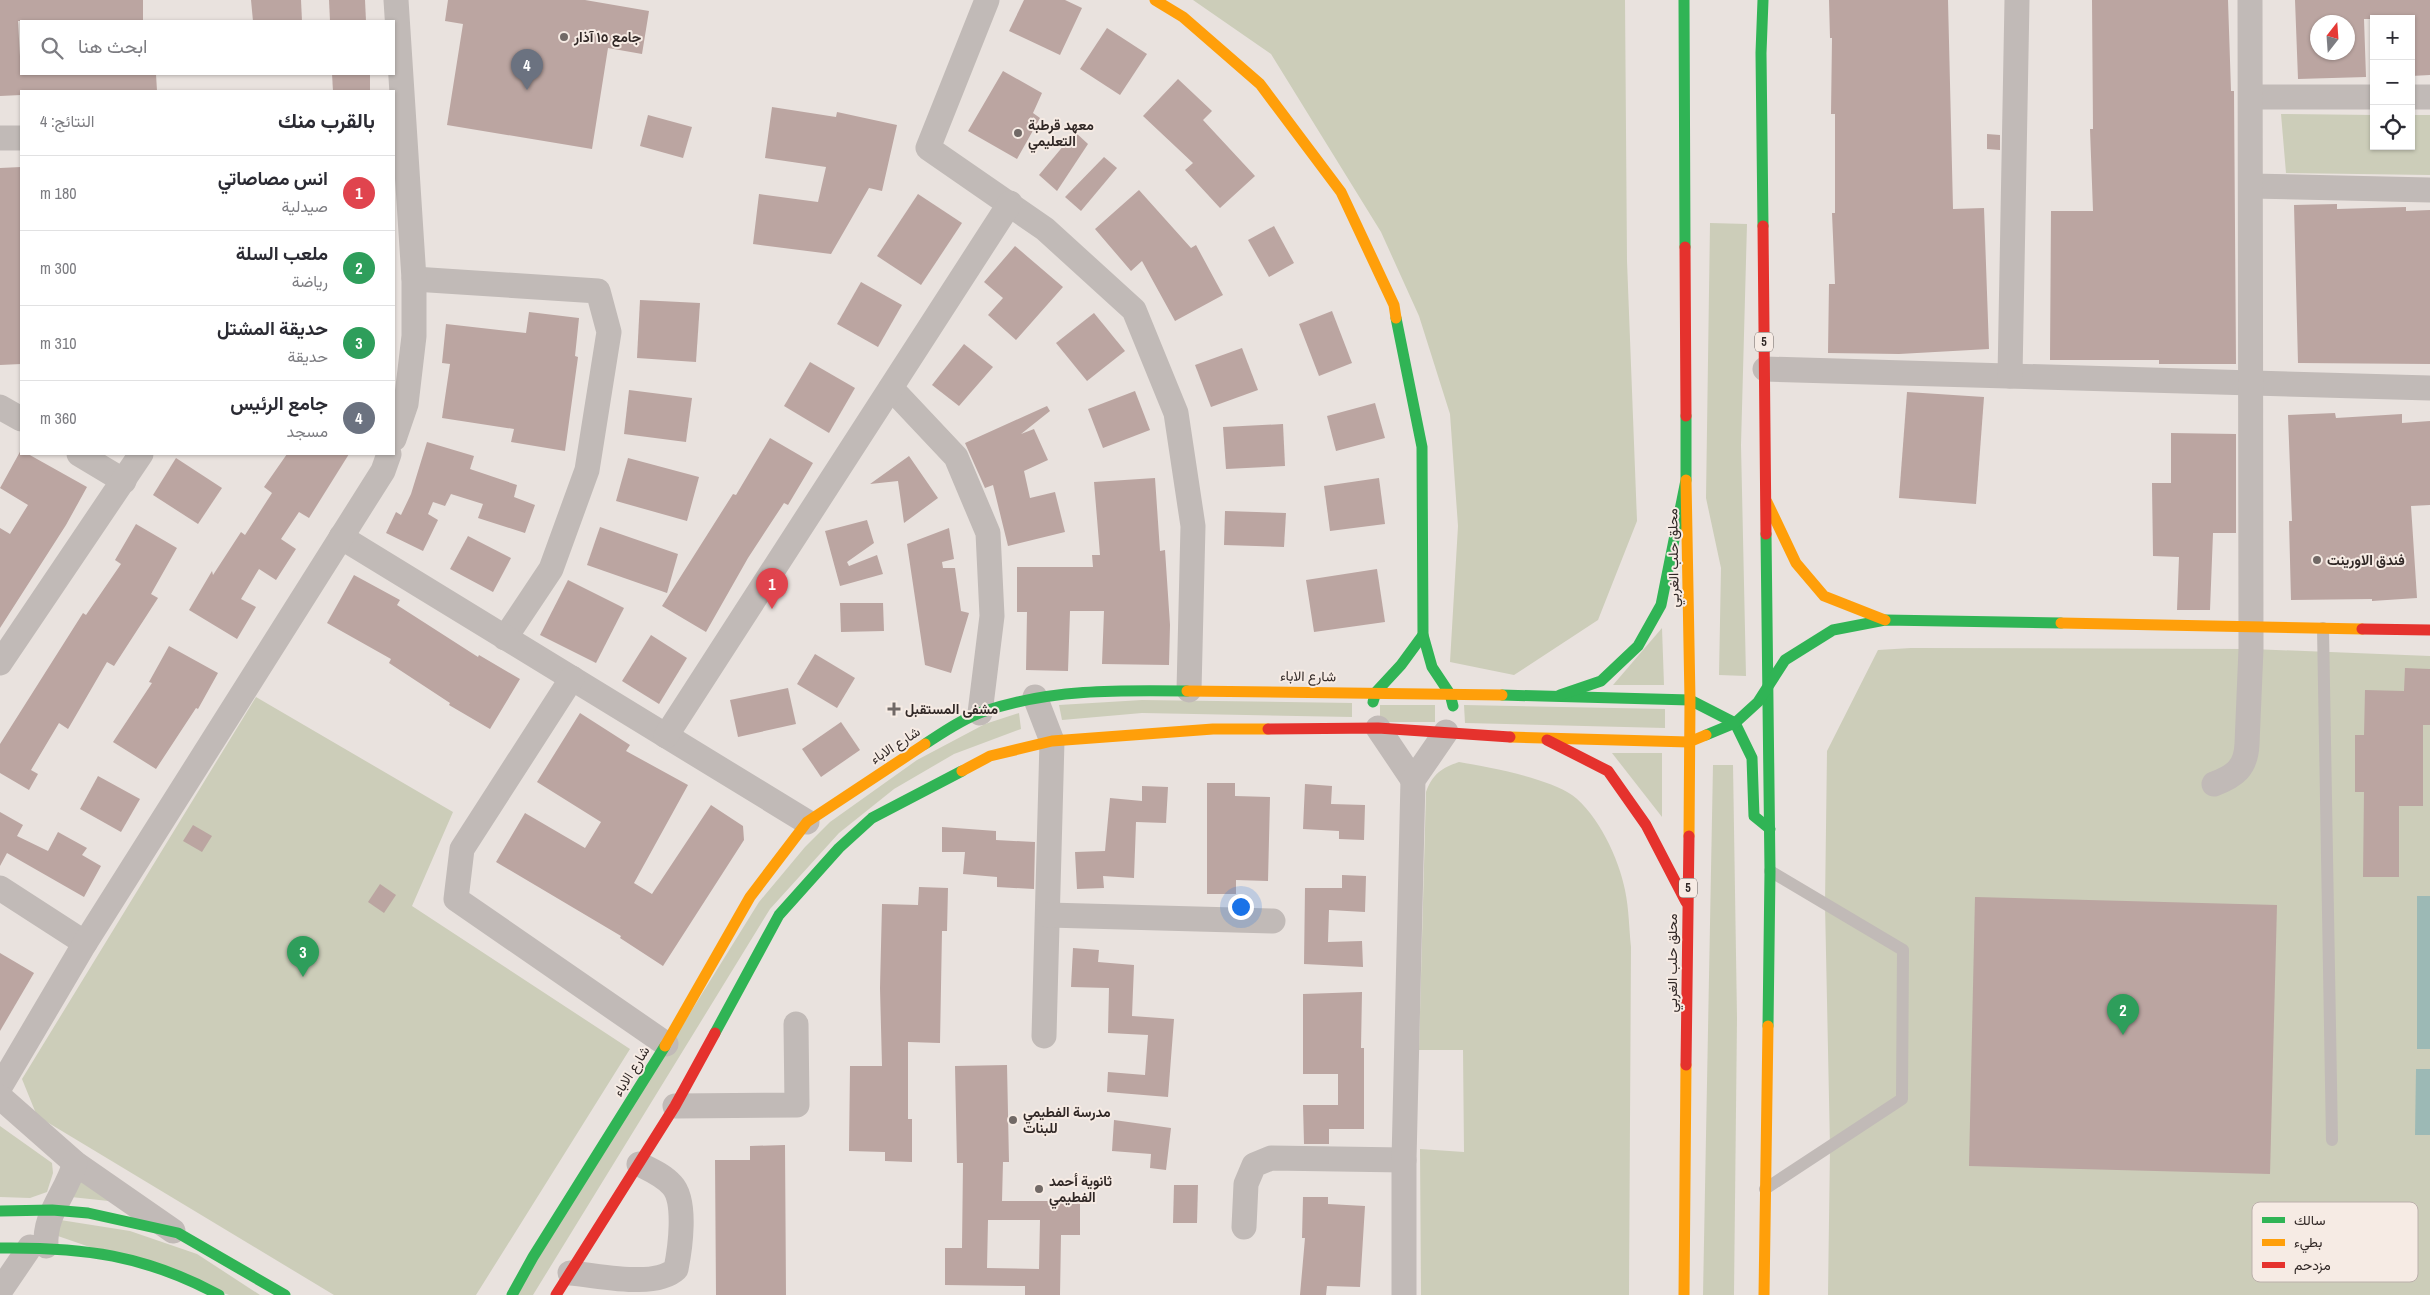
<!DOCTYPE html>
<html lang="ar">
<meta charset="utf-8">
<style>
:root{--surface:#fff;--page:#f2f2f3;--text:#2b2b33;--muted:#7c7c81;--line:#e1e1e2;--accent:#ea580c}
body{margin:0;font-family:"Archivo Narrow",Vazirmatn,sans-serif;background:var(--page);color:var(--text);direction:rtl}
.controls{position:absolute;right:15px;top:15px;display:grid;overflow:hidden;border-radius:0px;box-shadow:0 1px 4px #0004}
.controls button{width:45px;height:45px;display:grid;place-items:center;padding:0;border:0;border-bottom:1px solid var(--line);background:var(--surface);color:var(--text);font:25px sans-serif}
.compass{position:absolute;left:2310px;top:15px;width:45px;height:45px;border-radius:50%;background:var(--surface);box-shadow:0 1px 4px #0004;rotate:17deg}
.you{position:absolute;left:1240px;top:906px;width:18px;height:18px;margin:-12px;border:4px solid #fff;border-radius:50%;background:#1a73e8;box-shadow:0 0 0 8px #1a73e833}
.badge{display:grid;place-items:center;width:32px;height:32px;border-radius:50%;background:var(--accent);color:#fff;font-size:16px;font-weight:700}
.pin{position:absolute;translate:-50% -41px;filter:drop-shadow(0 1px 2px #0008)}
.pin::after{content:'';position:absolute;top:26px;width:18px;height:15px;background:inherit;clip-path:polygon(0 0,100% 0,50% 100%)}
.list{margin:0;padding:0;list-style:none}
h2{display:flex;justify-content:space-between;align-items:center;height:65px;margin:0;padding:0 20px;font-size:21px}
h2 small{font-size:16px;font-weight:400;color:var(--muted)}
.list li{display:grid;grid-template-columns:32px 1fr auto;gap:15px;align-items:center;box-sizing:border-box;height:75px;padding:0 20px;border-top:1px solid var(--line)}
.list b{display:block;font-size:19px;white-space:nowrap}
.list p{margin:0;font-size:16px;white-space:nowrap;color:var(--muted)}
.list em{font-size:16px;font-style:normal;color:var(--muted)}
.icon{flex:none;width:28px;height:28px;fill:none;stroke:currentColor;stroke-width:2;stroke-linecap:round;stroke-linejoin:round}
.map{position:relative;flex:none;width:2430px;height:1295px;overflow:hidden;direction:ltr}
.search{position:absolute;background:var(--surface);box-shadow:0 1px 4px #0004;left:20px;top:20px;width:375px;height:55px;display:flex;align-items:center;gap:12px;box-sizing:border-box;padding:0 18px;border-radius:0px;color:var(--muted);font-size:19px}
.panel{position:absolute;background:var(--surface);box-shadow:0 1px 4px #0004;left:20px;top:90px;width:375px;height:365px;border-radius:0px;direction:rtl}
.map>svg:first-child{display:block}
.green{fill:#cccdb9}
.water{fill:#9cb9b5}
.building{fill:#bba5a1;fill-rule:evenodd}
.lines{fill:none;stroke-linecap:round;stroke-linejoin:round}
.lane{stroke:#c1bab7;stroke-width:12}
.street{stroke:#c1bab7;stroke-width:25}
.fast{stroke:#30b455;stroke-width:11}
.slow{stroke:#ff9f0a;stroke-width:11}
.jam{stroke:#e5322d;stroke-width:11}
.poi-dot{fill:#716966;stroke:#f6ebe4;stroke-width:2}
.labels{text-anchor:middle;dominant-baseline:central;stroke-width:4;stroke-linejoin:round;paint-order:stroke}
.shield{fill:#f6ebe4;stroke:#6c625f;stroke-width:1}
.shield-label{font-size:12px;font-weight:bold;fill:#312826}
.poi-label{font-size:14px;font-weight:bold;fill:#312826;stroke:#f6ebe4;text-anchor:start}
.street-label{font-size:14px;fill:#312826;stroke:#f6ebe4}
.key{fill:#f6ebe4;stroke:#bbb0ab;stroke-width:1}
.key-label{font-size:14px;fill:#312826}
</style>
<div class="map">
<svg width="2430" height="1295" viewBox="0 0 2430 1295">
<rect width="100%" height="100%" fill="#e9e2de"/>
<g class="green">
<polygon points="1193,0 1625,0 1627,261 1637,521 1598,620 1514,675 1450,662 1458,526 1450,414 1419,316 1381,232 1271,54"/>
<polygon points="2281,114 2374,115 2374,146 2411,146 2411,115 2430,115 2430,175 2286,173"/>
<polygon points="1710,223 1747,224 1741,445 1746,676 1719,675 1721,568 1706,498"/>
<polygon points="1662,628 1664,685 1613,685"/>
<polygon points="1911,648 2251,649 2430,656 2430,1295 1828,1295 1830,1147 1825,904 1827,751 1878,650"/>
<polygon points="256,697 453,812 412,906 630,1049 476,1295 334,1295 37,1116 22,1079"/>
<polygon points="1142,700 1352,703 1352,717 1142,713 1062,720 1059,705"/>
<rect x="1380" y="705" width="55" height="17"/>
<polygon points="1464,705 1665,709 1665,728 1465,723"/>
<polygon points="1019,713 1021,729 954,754 894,789 839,833 770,909 533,1295 515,1295 759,902 805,847 830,822 917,760 985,724"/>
<polygon points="1612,753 1662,753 1662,817"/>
<path d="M1459,762C1489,767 1548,778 1572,795C1598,814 1619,859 1625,890C1629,909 1629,928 1631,947L1629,1295H1421L1420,1149L1464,1152L1463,1050H1419L1426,792C1433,774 1441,768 1459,762Z"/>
<polygon points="1713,765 1733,765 1737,1018 1734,1295 1703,1295"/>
<polygon points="0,1126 52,1163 53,1173 47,1192 30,1198 0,1197"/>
<polygon points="80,1179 118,1202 71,1197"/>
<polygon points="54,1219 130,1231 197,1254 260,1295 229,1295 55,1235"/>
</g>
<g class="water">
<rect x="2417" y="896" width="13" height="153"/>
<polygon points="2416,1069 2430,1069 2430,1135 2415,1135"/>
</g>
<g class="building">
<polygon points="0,0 143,0 143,21 18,21 21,74 156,74 157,91 21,91 21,95 0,96"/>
<polygon points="251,0 301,0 302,21 253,21"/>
<polygon points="329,0 365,0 366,21 330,21"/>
<polygon points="448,0 585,0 649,11 642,54 608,48 592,149 447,125 463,24 445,21"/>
<polygon points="1024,0 1065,0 1082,8 1060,55 1009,31"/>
<polygon points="1829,0 1948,0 1953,209 1984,208 1989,349 1899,354 1828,353 1829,284 1835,284 1832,213 1835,213 1835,114 1831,114 1832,38 1830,38"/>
<polygon points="2092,0 2228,0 2231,91 2234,91 2236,364 2159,364 2159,360 2050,360 2051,211 2093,211 2090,129 2093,129"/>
<path d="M2295,0H2430V75L2411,76V19H2364L2366,77L2298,79ZM2318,22H2348V52H2318Z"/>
<polygon points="1107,28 1147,54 1120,95 1080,69"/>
<polygon points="1003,71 1042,93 1033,113 1040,118 1017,159 968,131"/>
<polygon points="332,74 370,74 370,91 333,91"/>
<polygon points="1178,79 1212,111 1203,120 1255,176 1220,208 1185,170 1193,163 1143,116"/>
<polygon points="772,107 836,117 837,112 897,125 882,191 869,188 831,254 753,244 759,194 818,202 826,167 765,158"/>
<polygon points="648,115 692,127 683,158 640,146"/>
<polygon points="1075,132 1088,144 1057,191 1039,175"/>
<polygon points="1987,134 2000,135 2000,150 1987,149"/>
<polygon points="1104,157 1117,168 1081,211 1065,197"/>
<polygon points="21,167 21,364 0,365 0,168"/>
<polygon points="1139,190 1191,248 1196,245 1223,295 1175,321 1142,261 1131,271 1095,229"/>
<polygon points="918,194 962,223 921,285 877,256"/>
<polygon points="2337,204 2337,209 2406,207 2406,211 2430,210 2430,364 2298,363 2294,205"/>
<polygon points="1274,226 1294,263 1269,277 1248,240"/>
<polygon points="1015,246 1063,287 1016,340 988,315 1003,298 984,282"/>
<polygon points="861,282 902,305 878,347 837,324"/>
<polygon points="640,300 700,303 696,362 637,358"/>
<polygon points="1332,311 1352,363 1319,376 1299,324"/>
<polygon points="529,312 579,318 575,356 578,357 565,451 511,442 514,429 442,418 450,364 442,363 446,324 526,333"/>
<polygon points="1094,313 1125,351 1087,381 1056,343"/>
<polygon points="964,344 993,367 959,406 932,385"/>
<polygon points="1242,348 1258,390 1211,407 1195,365"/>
<polygon points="810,362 855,388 829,433 784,406"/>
<polygon points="629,390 692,398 686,442 624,434"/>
<polygon points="1135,391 1150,430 1103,448 1088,409"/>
<polygon points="1907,392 1984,397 1976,504 1899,498"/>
<polygon points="1375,403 1385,438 1336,451 1327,416"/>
<polygon points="1047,406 1050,411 1021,434 1034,429 1048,460 1024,471 1030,498 1055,492 1065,532 1008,546 993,485 985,488 965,443"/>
<polygon points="2335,413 2336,418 2402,414 2402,423 2430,421 2430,505 2411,506 2417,598 2372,601 2372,599 2291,600 2289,521 2292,521 2288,415"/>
<polygon points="1283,424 1285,466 1226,469 1223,427"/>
<polygon points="2171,433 2236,434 2236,533 2213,533 2210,610 2177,610 2179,557 2153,556 2152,483 2171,483"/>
<polygon points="770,438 813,463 788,505 784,503 748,558 706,632 662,606 733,494 736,495"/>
<polygon points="427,442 474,456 470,469 517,485 514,497 535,505 525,533 478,518 483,504 451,494 445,506 433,502 428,514 438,520 423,551 386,533 396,512 401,515 411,494"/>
<polygon points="21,450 21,454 28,454 87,487 66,525 0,628 0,528 10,534 28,505 0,488"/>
<polygon points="287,454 349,454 309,518 299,512 281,539 296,549 276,580 259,569 241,599 256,607 237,639 189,610 212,571 213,575 241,532 245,535 272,493 264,487"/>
<polygon points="909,456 938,498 904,523 898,481 870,484"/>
<polygon points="176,458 222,488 198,524 153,495"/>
<polygon points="628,458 699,477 687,521 616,501"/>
<polygon points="1155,478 1160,551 1165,550 1170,625 1169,665 1102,664 1104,611 1070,611 1068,671 1026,670 1027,612 1017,612 1017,567 1093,567 1092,555 1100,555 1094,482"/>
<polygon points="1379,478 1385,524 1330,531 1324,486"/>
<polygon points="1225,511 1286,513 1284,547 1224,545"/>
<polygon points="867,520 874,543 847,562 849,566 877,555 883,574 840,586 825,531"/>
<polygon points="136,524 177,548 151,594 158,598 114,666 107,662 68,729 59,723 31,770 38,774 29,790 0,773 0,744 83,613 86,615 121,564 115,560"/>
<polygon points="600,527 678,554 667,593 587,565"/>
<polygon points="949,528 954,559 942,562 943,568 955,568 961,611 969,613 951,673 925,665 907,544"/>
<polygon points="468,536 511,558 493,592 450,569"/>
<polygon points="1377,569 1385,622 1314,632 1306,580"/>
<polygon points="354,575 400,600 397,605 478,657 479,655 520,679 490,729 449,705 450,703 389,663 391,659 327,623"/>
<polygon points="568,580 624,608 596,663 540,635"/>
<polygon points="840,603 883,603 884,631 841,632"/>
<polygon points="651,635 687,658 659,704 622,681"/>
<polygon points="169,646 218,673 198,709 196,708 156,769 113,742 152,683 149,682"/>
<polygon points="815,654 855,678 837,708 797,684"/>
<polygon points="2405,668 2430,669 2430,725 2423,725 2423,806 2399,806 2399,877 2363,877 2364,792 2355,792 2355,735 2364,735 2365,690 2404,691"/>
<polygon points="788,688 796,724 738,737 730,700"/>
<polygon points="580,713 630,745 626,751 688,785 634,883 652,894 711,805 743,826 744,840 663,966 620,938 621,936 496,862 525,813 585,848 601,822 537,782"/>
<polygon points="841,722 860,750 821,777 802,749"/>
<polygon points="98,776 140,799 121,832 80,809"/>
<polygon points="1207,783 1235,783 1235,796 1270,797 1268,881 1236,880 1236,894 1207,894"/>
<polygon points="1305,784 1332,786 1331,804 1365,805 1364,840 1339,839 1339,831 1303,829"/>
<polygon points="1142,786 1168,787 1166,823 1136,822 1134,878 1103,876 1104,888 1077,889 1075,852 1105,851 1110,798 1142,801"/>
<polygon points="0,812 23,825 17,836 48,851 58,832 87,848 82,855 101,866 84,897 7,853 0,866"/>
<polygon points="193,825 212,836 202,852 183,841"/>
<polygon points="942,827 996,831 996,840 1035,842 1034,889 997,887 997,877 963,874 965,852 942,852"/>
<polygon points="1342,875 1366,876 1365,912 1329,910 1328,942 1362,941 1363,967 1304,964 1305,888 1342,888"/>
<polygon points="380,884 396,895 384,913 368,902"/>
<polygon points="919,887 948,888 947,931 942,931 940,1043 908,1042 908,1119 912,1119 912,1162 885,1161 885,1152 849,1151 850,1066 882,1066 880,988 882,904 918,905"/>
<polygon points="1975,897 2277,905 2270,1174 1969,1166"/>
<polygon points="1073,948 1099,950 1098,962 1134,965 1132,1016 1174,1019 1168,1097 1107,1092 1108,1072 1145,1075 1148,1035 1108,1033 1109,988 1071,987"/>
<polygon points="0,953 34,973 0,1031"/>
<polygon points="1362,992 1361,1048 1364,1048 1364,1129 1329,1129 1329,1144 1304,1144 1303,1105 1338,1105 1338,1074 1303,1074 1303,994"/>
<path d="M1007,1065L1009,1162H1003L1002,1201H1080V1235H1061L1060,1295H1025V1286L945,1285V1248H962L963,1163H957L955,1066ZM988,1220H1040L1039,1269L987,1268Z"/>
<polygon points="1114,1120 1171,1128 1166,1170 1150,1168 1151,1154 1112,1151"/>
<polygon points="785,1145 786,1295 716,1295 715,1160 750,1160 750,1146"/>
<polygon points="1174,1185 1198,1185 1197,1223 1173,1223"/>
<polygon points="1303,1197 1328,1197 1328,1204 1365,1206 1360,1287 1327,1286 1326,1295 1300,1295 1305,1238 1302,1238"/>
</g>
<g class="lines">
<g class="lane">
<polyline points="2323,628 2332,1140"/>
<polyline points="1765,1189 1902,1099 1903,950 1770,871"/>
</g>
<g class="street">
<polyline points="987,0 928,148 1045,229 1134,310 1176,413 1193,526 1189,690"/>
<polyline points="2251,97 2374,97"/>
<polyline points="2411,97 2430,97"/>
<polyline points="0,138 21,138"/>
<polyline points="2251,186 2430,190"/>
<polyline points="414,279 598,291 609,332 587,470 551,569 505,638"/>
<polyline points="1765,369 2430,388"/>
<polyline points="2010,376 2017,0"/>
<polyline points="891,388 956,457 988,533 992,616 980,713"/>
<polyline points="0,407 21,419"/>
<polyline points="394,439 406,404 414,336 414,279 396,0"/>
<polyline points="79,454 124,481"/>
<polyline points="341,537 807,822"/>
<polyline points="0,663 141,454"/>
<polyline points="572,678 462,849 456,899 666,1044"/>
<polyline points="1035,697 1052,741 1044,1036"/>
<polyline points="1378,728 1413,780"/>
<polyline points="666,736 1010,203"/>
<path d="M2214,784C2235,776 2246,768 2247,744L2251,649L2250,0"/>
<polyline points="0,888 85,943"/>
<polyline points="1048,915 1273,921"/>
<polyline points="0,1087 85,943 383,471 389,454"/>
<polyline points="0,1097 75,1163 173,1231"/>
<polyline points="675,1106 797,1105 796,1024"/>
<polyline points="1244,1227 1246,1184 1254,1165 1271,1158 1404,1160"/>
<path d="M46,1246C44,1213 66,1194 75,1163"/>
<path d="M570,1273C598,1275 655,1289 676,1269C680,1249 687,1201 672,1185C663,1175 651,1170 639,1164"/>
<polyline points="0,1291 30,1247"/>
<polyline points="1404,1295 1404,1160 1413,780 1446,732"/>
</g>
<g class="fast">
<polyline points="1684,0 1685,247"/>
<polyline points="1763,226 1761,53 1763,0"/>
<polyline points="1396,318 1422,447 1423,635 1432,667 1450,694 1453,706"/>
<polyline points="1766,534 1770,871 1768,1026"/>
<polyline points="1502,695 1690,700 1735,723 1752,758 1754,816 1770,829"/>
<polyline points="1560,695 1601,681 1638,646 1661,605 1686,480 1686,416"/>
<polyline points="1373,702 1376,692 1401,665 1423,635"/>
<polyline points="1706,735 1735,723 1758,702 1785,660 1833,630 1885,620 2061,623"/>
<path d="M925,744C942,733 962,719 982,712C1048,689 1118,690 1187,691"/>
<polyline points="715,1033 779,915 839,848 872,818 962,771"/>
<polyline points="0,1211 52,1210 88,1213 178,1233 285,1295"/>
<path d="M0,1248C83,1247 145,1255 219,1295"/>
<polyline points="512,1295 533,1257 665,1046"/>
</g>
<g class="slow">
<polyline points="1155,0 1183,17 1260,84 1341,192 1394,305 1396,318"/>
<polyline points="1686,480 1690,700 1689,836"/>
<polyline points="1767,502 1796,563 1824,596 1885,620"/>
<polyline points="2061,623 2362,629"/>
<polyline points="1187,691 1502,695"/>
<polyline points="1510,737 1689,742 1706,735"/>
<polyline points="962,771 990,756 1052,741 1213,729 1268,729"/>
<polyline points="665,1046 750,897 807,822 925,744"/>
<polyline points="1684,1295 1686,1065"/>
<polyline points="1764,1295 1768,1026"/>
</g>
<g class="jam">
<polyline points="1763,226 1766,534"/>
<polyline points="1685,247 1686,416"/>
<polyline points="2362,629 2430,630"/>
<polyline points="1268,729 1378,728 1510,737"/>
<polyline points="1547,740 1608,771 1646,825 1686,902"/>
<polyline points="1686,1065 1689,836"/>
<polyline points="556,1295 675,1106 715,1033"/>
</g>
</g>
<g class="poi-dot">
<circle cx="564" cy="37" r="5"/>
<circle cx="1018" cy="133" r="5"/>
<circle cx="2317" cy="560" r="5"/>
<path d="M891.5 701.5h5v5h5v5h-5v5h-5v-5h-5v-5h5z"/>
<circle cx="1013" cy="1120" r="5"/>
<circle cx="1039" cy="1189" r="5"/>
</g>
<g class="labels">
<g class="shield">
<rect x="1755" y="332.5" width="18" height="19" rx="4"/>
<rect x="1679" y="878.5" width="18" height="19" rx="4"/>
</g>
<g class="shield-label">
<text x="1764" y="342">5</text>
<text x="1688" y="888">5</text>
</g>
<g class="poi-label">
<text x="574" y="37">جامع ١٥ آذار</text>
<text x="1028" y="125">معهد قرطبة<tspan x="1028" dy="16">التعليمي</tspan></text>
<text x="2327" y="560">فندق الاورينت</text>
<text x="905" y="709">مشفى المستقبل</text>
<text x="1023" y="1112">مدرسة الفطيمي<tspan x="1023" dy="16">للبنات</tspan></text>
<text x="1049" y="1181">ثانوية أحمد<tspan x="1049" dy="16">الفطيمي</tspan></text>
</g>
<g class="street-label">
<text transform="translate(1673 558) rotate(-91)">محلق حلب الغربي</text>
<text transform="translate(1308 676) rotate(1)">شارع الاباء</text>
<text transform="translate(895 745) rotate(-33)">شارع الاباء</text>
<text transform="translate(1672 963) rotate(-90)">محلق حلب الغربي</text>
<text transform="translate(631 1071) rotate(-58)">شارع الاباء</text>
</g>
</g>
<rect x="2252" y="1202" width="166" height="80" rx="8" class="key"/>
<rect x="2262" y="1217" width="23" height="6" fill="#30b455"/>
<rect x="2262" y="1239" width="23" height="7" fill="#ff9f0a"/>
<rect x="2262" y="1262" width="23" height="6" fill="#e5322d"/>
<g class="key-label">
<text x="2294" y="1225">سالك</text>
<text x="2294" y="1247">بطيء</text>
<text x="2294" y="1270">مزدحم</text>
</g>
</svg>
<div class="controls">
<button>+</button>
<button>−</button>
<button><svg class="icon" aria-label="locate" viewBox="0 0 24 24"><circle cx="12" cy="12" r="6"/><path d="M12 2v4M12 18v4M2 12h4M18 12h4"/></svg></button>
</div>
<svg class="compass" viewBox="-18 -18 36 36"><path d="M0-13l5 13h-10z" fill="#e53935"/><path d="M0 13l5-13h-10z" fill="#7c7c81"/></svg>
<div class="you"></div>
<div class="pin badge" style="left:772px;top:609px;background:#e0444e">1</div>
<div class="pin badge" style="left:2123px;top:1035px;background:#2e9e5b">2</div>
<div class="pin badge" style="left:303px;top:977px;background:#2e9e5b">3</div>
<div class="pin badge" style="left:527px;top:90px;background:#6b7280">4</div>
<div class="search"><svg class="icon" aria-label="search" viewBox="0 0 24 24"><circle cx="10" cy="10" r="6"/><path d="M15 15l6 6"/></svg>ابحث هنا</div>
<section class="panel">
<h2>بالقرب منك<small>النتائج: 4</small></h2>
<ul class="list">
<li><span class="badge" style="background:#e0444e">1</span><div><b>انس مصاصاتي</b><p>صيدلية</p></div><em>180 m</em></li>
<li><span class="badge" style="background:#2e9e5b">2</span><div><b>ملعب السلة</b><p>رياضة</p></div><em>300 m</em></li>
<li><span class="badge" style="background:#2e9e5b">3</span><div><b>حديقة المشتل</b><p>حديقة</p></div><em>310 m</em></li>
<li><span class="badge" style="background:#6b7280">4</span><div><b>جامع الرئيس</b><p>مسجد</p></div><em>360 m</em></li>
</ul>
</section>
</div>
